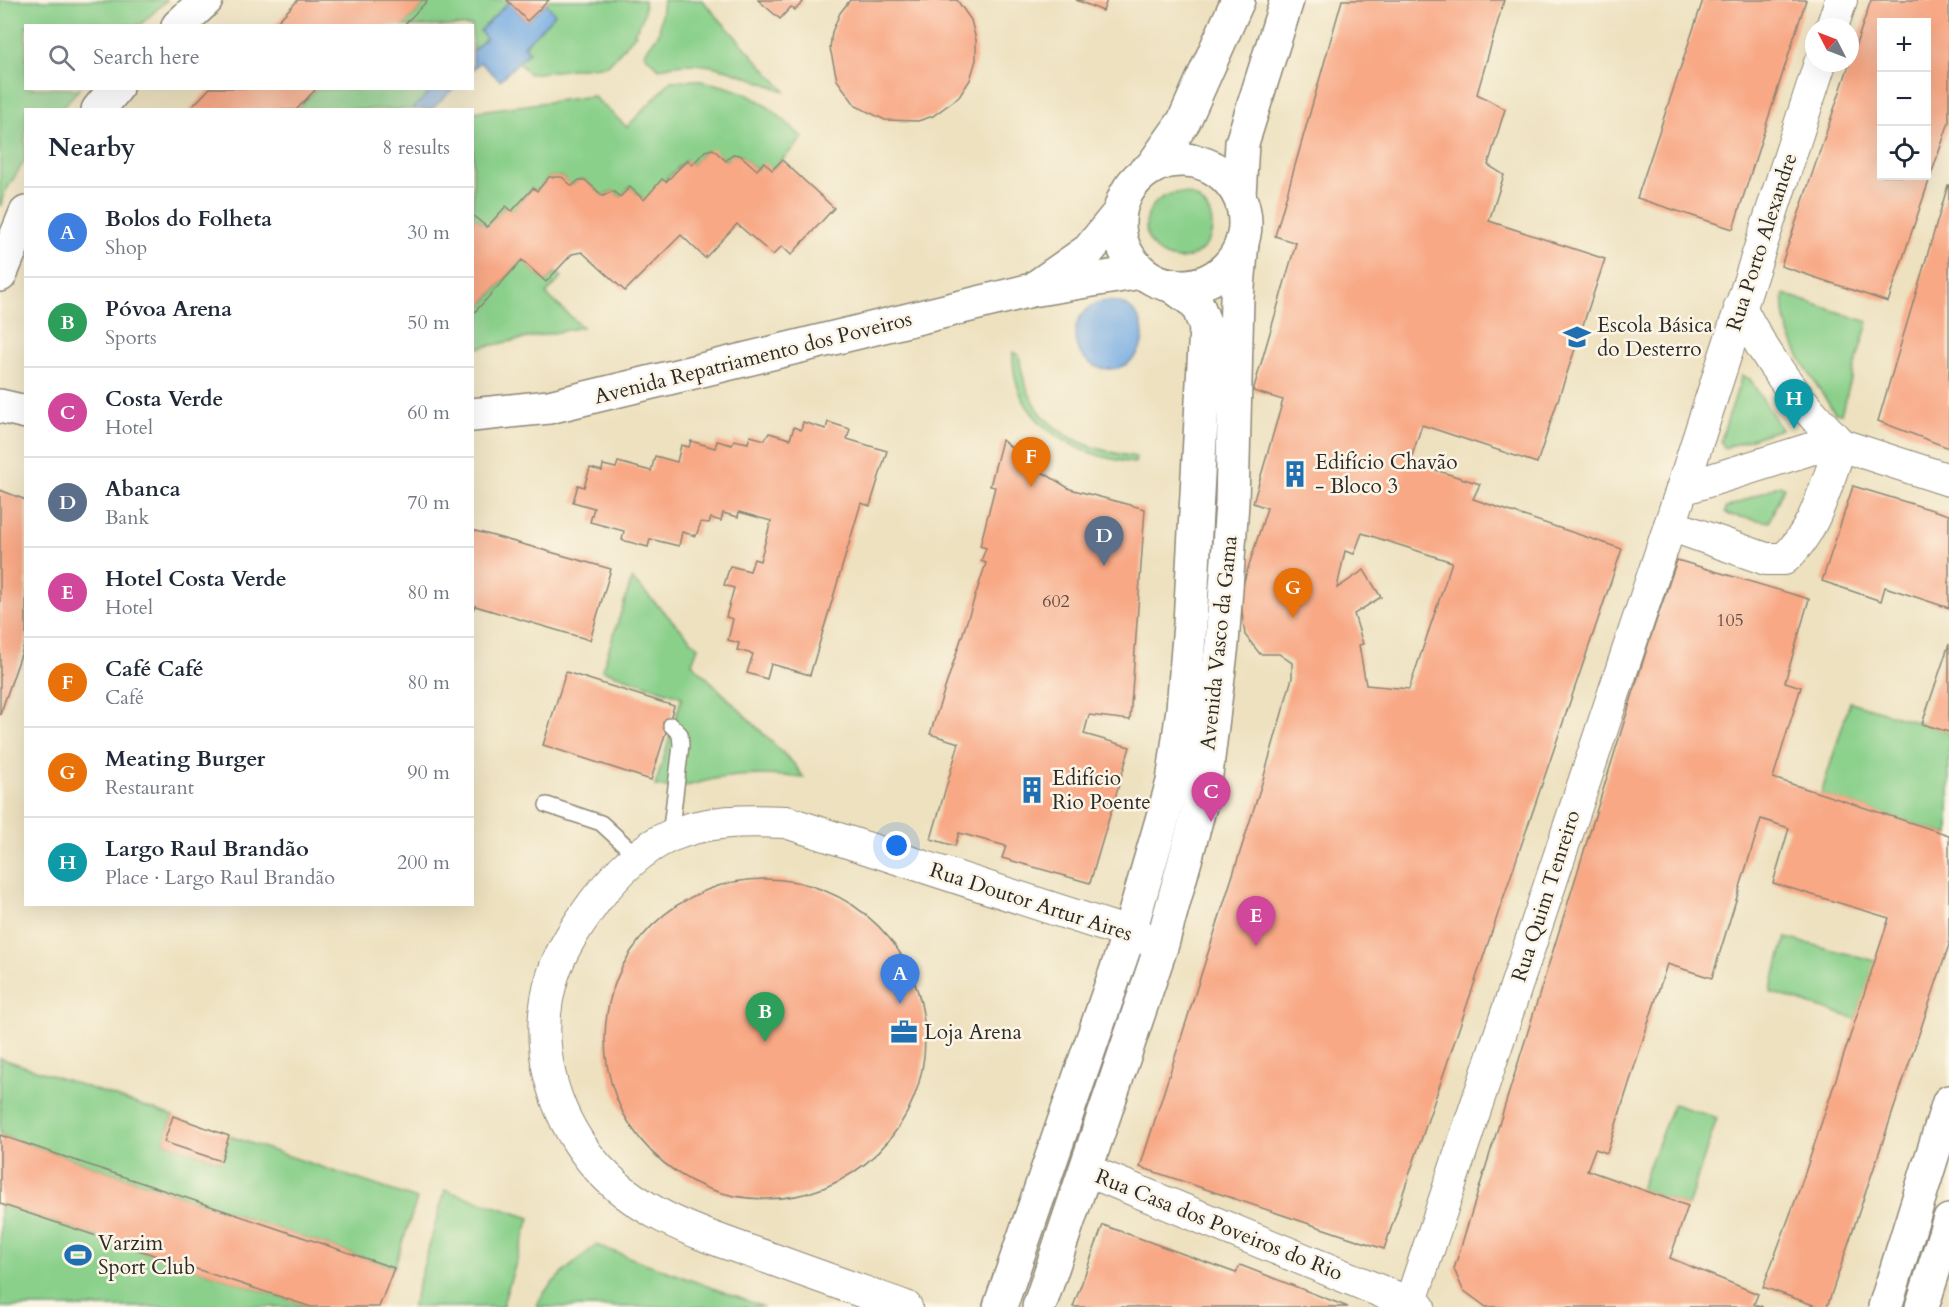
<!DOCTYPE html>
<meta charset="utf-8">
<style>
:root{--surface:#fff;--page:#f2f2f3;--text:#1f2937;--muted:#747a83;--line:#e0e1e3;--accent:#1f6fb2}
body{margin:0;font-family:Cardo,serif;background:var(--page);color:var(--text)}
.controls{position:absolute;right:18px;top:18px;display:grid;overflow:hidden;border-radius:0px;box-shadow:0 6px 24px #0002}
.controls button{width:54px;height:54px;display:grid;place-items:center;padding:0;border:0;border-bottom:2px solid var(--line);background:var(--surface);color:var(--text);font:30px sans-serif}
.compass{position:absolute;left:1805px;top:18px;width:54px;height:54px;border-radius:50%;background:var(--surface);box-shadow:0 6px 24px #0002;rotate:312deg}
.you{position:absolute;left:897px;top:846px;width:21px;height:21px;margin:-15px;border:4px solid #fff;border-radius:50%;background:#1a73e8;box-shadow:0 0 0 9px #1a73e833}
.badge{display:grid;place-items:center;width:39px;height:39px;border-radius:50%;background:var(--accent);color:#fff;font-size:20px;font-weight:700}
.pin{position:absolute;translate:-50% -50px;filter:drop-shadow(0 2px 3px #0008)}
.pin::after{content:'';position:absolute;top:32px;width:21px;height:18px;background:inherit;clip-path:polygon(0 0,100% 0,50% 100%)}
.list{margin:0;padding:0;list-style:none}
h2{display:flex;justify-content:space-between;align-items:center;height:78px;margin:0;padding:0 24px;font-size:26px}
h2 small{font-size:20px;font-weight:400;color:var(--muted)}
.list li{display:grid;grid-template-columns:39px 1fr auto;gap:18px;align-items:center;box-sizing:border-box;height:90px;padding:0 24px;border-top:2px solid var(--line)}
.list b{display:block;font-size:22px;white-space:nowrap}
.list p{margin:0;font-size:20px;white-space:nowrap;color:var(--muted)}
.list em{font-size:20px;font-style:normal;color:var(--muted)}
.icon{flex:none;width:33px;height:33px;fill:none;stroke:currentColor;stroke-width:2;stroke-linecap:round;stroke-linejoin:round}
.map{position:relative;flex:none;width:1949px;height:1307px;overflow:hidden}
.search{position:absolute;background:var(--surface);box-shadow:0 6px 24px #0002;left:24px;top:24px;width:450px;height:66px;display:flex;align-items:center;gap:15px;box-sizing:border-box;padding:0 21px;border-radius:0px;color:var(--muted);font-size:22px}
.panel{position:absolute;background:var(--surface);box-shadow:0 6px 24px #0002;left:24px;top:108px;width:450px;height:798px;border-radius:0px}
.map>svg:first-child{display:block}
.green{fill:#8ad08b;stroke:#5a7e5b;stroke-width:1.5}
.water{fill:#75abe3;stroke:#506b87;stroke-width:1.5}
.building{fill:#f8a885;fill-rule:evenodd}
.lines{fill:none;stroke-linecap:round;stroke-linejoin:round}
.lane-casing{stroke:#8c8675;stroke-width:18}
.street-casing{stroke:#8c8675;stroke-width:34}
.secondary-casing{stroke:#8c8675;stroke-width:36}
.lane{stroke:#fff;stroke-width:15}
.street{stroke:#fff;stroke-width:32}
.secondary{stroke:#fff;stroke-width:33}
.labels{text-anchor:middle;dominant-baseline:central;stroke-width:5;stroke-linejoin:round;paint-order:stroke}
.number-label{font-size:18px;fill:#5e4a42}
.street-label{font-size:21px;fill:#2b2b2b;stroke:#fcf5e5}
.poi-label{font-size:21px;fill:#2b2b2b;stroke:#fcf5e5;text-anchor:start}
</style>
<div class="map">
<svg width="1949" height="1307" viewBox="0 0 1949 1307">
<rect width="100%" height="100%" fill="#fcf5e5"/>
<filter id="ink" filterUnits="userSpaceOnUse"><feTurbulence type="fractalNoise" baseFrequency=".0167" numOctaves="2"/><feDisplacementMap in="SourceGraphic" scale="12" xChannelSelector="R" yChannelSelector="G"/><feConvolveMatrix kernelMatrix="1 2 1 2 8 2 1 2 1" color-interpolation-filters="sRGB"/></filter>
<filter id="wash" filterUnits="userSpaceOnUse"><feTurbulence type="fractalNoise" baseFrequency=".008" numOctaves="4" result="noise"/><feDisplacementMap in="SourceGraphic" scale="24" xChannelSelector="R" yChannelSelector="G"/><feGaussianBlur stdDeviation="1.35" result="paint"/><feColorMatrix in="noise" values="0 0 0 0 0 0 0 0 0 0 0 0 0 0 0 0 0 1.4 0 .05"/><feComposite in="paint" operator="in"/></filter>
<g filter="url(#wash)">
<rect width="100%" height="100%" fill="#ede1bf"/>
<g class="green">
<polygon points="0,0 167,0 140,25 26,26 26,88 79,89 61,109 26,110 25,160 5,192 0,207"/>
<polygon points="428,0 507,0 509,2 480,31 486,38 473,51 472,26 403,26"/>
<path d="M549,0H644C646,13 642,22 634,32L636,34L608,65L529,74L518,62L529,52L524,46L554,14L546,3Z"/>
<path d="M663,0H702L786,92C746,76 702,54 659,69L644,54L659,33Z"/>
<path d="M694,80C748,88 765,102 803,138L772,170L764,163L757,170L740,155L733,154L726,161L713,150L705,151L692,165L686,160L644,200L630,187L620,197L613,191L603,196L585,180H579L572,186L562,177H549L537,191L532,188L512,211L506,206L487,227L473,216V112L593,96L627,127L671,81Z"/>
<polygon points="317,89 434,89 412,109 296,110"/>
<circle cx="1179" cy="226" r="33"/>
<polygon points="522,260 546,282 556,272 562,277 546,294 582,327 473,349 473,315"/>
<path d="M1784,294L1868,322L1841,414L1835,413C1814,380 1779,336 1784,294Z"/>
<path d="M1013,352L1019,355C1027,424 1071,447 1136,457L1135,463C1073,455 1011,423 1013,352Z"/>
<polygon points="1742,376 1750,379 1781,429 1724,448 1721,440"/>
<polygon points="1780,485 1784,487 1769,522 1729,515 1725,512 1726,508"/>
<path d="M632,579L698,647L692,663L795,765L804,778C776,774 747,774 719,778C692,783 685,790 655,786L682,697L602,670Z"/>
<polygon points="1850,702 1949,732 1949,835 1821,794"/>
<polygon points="1786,938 1876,961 1856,1019 1770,992"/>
<polygon points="0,1058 173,1116 164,1142 220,1161 229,1136 417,1199 394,1268 0,1135"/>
<polygon points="1673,1104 1717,1118 1688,1206 1640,1189"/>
<polygon points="445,1190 530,1218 502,1307 412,1307"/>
<polygon points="0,1204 311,1307 0,1307"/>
<path d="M596,1245L764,1307H537C541,1287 580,1259 596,1245Z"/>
</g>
<g class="water">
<polygon points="509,2 527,21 546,3 555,14 524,46 529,52 500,80 480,62 473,69 473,51 486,38 480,31"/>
<polygon points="434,88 453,89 432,109 412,109"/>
<circle cx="1109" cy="335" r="34"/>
</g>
<g id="blocks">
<g class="building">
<polygon points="298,0 428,0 403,26 273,26"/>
<polygon points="507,0 549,0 527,21"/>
<polygon points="758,0 805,0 795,10 791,7 780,19"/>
<polygon points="850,0 957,0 971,20 976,40 976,60 970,80 959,97 933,116 918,121 885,120 856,106 837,80 830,48 832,32 840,13"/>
<polygon points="1076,0 1107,0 1103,11"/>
<path d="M1342,0H1504L1477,94L1505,109L1488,165L1504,175L1489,221L1605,259L1537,463L1422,425L1410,462L1480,484L1473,499L1622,549L1384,1249L1140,1167L1262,783L1292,678V663L1279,654H1260L1245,635L1243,620L1241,602L1244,581L1267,508L1253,503L1283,400L1253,391L1296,243L1275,236ZM1362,533L1452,562L1409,689L1366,685L1359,645L1363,644L1354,614L1381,597L1364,570L1337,588L1345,551L1354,554Z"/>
<polygon points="1703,0 1806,0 1733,229 1637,198"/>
<path d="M1871,0H1949V122L1888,302L1781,266ZM1882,22H1926V176H1882Z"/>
<polygon points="210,88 317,88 296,110 189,110"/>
<polygon points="713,149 726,161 733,154 740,155 757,170 764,162 772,170 782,160 834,208 791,255 782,246 773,255 737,224 705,258 681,235 625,291 582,252 572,254 546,282 522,260 472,315 472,215 487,227 506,206 512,211 533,188 537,191 549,177 562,177 572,186 579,180 585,180 603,196 613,191 620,197 630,187 644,200 662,179 666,182 687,160 692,165 705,151"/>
<polygon points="1948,185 1949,185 1949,448 1878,421"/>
<polygon points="803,422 826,429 828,422 850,429 847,439 887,451 870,506 861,503 810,675 771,664 767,679 747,673 753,654 737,650 739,643 728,640 733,619 726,617 734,588 724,585 730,566 750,571 754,559 760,561 771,521 739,512 738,517 723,513 721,521 711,518 709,523 701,522 696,536 682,532 679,546 650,539 648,547 622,540 624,531 590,522 594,508 573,502 578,485 584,487 590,468 602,471 603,465 616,468 618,462 651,471 655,456 677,462 681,445 689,447 691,441 715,448 717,441 732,445 734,440 748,443 750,436 765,440 769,433 790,439 794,427 801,430"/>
<polygon points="1002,440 1042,472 1070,489 1145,509 1130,720 1089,715 1084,734 1130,747 1090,883 1002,858 1006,846 959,833 955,846 931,839 959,743 930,734 986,563 981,561 986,548 980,546 995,487 990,486"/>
<polygon points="1853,486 1949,515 1949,608 1885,587 1881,601 1822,581"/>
<polygon points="0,490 26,500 26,640 0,715"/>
<polygon points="472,530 611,569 590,640 475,606 472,611"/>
<polygon points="1677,560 1809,599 1785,682 1801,687 1773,778 1949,835 1949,945 1827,1307 1819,1307 1763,1287 1801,1185 1889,918 1773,883 1789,828 1761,819 1712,978 1667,964 1607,1153 1595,1149 1587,1170 1688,1206 1670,1258 1758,1294 1754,1304 1763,1307 1486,1307 1463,1290 1454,1269 1649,642"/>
<polygon points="1949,644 1949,732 1922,724"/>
<polygon points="566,672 674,706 651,780 543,745"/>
<circle cx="765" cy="1039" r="160"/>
<polygon points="173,1116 229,1136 221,1161 164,1142"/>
<polygon points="0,1135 394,1268 379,1307 311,1307 0,1204"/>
<polygon points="1103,1225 1236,1273 1240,1265 1348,1307 1073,1307"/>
</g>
</g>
</g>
<g filter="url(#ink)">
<use href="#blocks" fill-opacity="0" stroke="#8c8675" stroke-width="1.5"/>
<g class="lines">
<defs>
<g id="lane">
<polyline points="547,805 601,823 637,856"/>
<polyline points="670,836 681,745 680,734 671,725"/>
</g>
<g id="street">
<polyline points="1832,27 1841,0"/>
<path d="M1682,489L1810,449L1841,445C1798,401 1768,362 1740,307"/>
<path d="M1670,525L1766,559H1784C1816,531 1826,483 1841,445L1949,480"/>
<polyline points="1086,1170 1419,1307"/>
<polyline points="1410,1304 1682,489 1820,63"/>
<path d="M906,1307C861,1291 815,1275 769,1258C704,1235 639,1217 593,1162C551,1111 532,1040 553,975C561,949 579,923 595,901C615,875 640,849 670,836C707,820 746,820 786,822L1162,944"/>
</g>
<g id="secondary">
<polyline points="178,26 206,0"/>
<polyline points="98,110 116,88"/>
<circle cx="1182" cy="223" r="63"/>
<polyline points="1151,168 1184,121 1238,0"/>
<polyline points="1239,195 1242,143 1287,0"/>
<polyline points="0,275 26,213"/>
<polyline points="1039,285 1089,250 1119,213"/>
<polyline points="0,406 26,412"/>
<polyline points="472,415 549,407 1032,290 1141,272"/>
<polyline points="1000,1307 1129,934 1173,782 1183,709 1190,624 1206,327 1197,304 1171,285"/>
<polyline points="1039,1307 1162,944 1204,791 1222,644 1232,503 1237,298 1242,242"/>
<polyline points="1885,1307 1949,1102"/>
<polyline points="1922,1307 1949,1221"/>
</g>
</defs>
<use href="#lane" class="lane-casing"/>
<use href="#street" class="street-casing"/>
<use href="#secondary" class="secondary-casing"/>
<use href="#lane" class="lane"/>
<use href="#street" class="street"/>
<use href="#secondary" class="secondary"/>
</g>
</g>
<defs>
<symbol id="school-bare" viewBox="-9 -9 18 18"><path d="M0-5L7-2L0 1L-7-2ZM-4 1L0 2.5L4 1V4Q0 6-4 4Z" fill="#1f6fb2" stroke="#fcf5e5" stroke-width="2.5" paint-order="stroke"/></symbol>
<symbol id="building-bare" viewBox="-9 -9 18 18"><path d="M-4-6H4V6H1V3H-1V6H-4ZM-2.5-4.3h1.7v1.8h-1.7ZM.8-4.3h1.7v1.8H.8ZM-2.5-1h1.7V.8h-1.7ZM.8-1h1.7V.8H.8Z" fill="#1f6fb2" stroke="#fcf5e5" stroke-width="2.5" paint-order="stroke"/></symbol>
<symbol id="office-bare" viewBox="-9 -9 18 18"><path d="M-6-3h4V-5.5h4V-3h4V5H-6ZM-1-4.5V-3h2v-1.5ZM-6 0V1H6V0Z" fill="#1f6fb2" stroke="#fcf5e5" stroke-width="2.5" paint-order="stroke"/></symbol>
<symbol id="stadium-bare" viewBox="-9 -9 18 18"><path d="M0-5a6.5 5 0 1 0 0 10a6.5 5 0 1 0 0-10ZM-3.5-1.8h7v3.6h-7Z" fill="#1f6fb2" stroke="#fcf5e5" stroke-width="2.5" paint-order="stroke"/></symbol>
</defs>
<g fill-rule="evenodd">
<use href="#school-bare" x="1558" y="318" width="38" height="38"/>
<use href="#building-bare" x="1276" y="455" width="38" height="38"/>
<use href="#building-bare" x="1013" y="771" width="38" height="38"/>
<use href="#office-bare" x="885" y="1013" width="38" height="38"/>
<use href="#stadium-bare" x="59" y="1236" width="38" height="38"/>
</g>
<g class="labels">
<g class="number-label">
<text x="1056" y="601">602</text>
<text x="1730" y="620">105</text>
</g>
<g class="street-label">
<text transform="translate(1762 242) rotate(-72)">Rua Porto Alexandre</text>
<text transform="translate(753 358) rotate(-14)">Avenida Repatriamento dos Poveiros</text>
<text transform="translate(1219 643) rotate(-84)">Avenida Vasco da Gama</text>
<text transform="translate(1546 896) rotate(-72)">Rua Quim Tenreiro</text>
<text transform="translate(1031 902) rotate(18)">Rua Doutor Artur Aires</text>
<text transform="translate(1219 1225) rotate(22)">Rua Casa dos Poveiros do Rio</text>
</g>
<g class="poi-label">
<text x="1597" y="325">Escola Básica<tspan x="1597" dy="24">do Desterro</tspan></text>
<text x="1315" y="462">Edifício Chavão<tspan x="1315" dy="24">- Bloco 3</tspan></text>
<text x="1052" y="778">Edifício<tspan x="1052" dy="24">Rio Poente</tspan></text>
<text x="924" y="1032">Loja Arena</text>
<text x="98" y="1243">Varzim<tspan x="98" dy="24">Sport Club</tspan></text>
</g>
</g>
</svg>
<div class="controls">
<button>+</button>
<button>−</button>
<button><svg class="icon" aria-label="locate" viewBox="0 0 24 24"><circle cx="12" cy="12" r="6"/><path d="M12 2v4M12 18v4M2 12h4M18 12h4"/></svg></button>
</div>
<svg class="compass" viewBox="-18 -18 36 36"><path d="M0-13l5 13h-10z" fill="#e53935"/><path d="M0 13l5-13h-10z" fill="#747a83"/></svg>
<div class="you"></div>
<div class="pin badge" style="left:900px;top:1004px;background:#3f7fe0">A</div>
<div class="pin badge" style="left:765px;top:1042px;background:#2e9e5b">B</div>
<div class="pin badge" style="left:1211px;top:822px;background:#d1479c">C</div>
<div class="pin badge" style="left:1104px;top:566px;background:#5c6f8a">D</div>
<div class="pin badge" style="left:1256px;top:946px;background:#d1479c">E</div>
<div class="pin badge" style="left:1031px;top:487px;background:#e8710a">F</div>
<div class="pin badge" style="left:1293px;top:618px;background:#e8710a">G</div>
<div class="pin badge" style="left:1794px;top:429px;background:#0f9aa8">H</div>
<div class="search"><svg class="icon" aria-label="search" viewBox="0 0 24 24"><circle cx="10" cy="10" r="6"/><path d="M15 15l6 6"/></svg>Search here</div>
<section class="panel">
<h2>Nearby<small>8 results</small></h2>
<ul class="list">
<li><span class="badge" style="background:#3f7fe0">A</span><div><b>Bolos do Folheta</b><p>Shop</p></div><em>30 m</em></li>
<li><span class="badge" style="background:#2e9e5b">B</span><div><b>Póvoa Arena</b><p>Sports</p></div><em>50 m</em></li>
<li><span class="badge" style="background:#d1479c">C</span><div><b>Costa Verde</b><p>Hotel</p></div><em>60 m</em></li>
<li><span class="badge" style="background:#5c6f8a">D</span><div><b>Abanca</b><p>Bank</p></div><em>70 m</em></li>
<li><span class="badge" style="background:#d1479c">E</span><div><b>Hotel Costa Verde</b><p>Hotel</p></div><em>80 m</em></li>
<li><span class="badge" style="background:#e8710a">F</span><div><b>Café Café</b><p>Café</p></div><em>80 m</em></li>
<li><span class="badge" style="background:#e8710a">G</span><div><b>Meating Burger</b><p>Restaurant</p></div><em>90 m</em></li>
<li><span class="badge" style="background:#0f9aa8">H</span><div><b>Largo Raul Brandão</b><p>Place · Largo Raul Brandão</p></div><em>200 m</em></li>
</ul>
</section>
</div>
